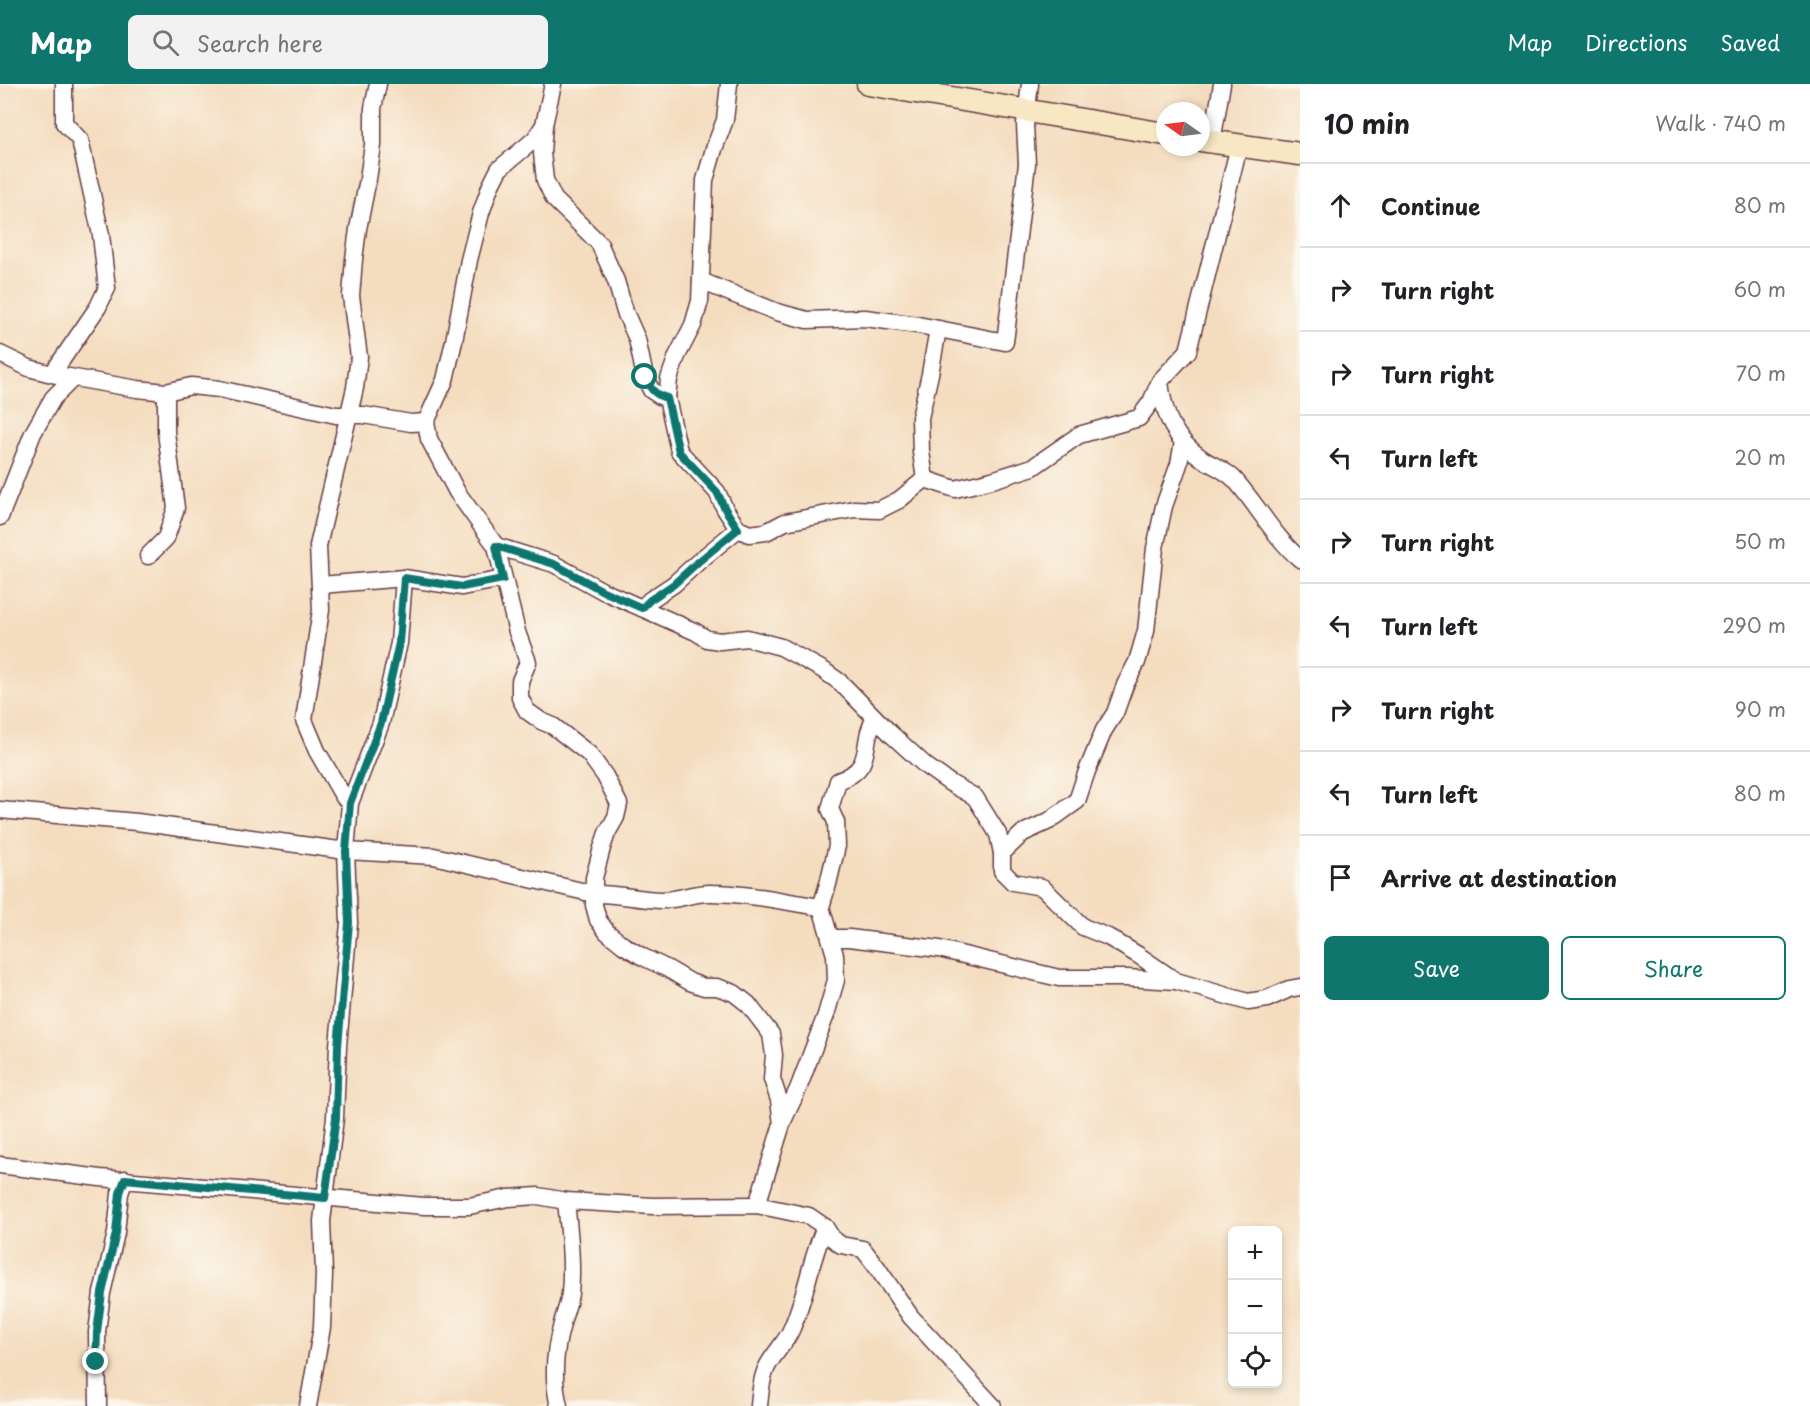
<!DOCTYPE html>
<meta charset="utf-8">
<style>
:root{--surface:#fff;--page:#f2f2f2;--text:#202124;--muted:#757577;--line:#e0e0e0;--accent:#0f766e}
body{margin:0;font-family:"Playpen Sans",sans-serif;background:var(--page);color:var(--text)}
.controls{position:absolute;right:18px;bottom:18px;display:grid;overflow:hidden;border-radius:9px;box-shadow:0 3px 9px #0003}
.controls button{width:54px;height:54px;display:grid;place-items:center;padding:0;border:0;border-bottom:2px solid var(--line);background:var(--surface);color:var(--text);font:30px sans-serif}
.compass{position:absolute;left:1156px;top:18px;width:54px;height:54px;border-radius:50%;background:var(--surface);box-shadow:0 3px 9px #0003;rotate:284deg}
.stop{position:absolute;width:18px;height:18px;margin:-14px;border:4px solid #0f766e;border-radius:50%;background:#fff}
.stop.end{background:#0f766e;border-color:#fff;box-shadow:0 2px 6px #0008}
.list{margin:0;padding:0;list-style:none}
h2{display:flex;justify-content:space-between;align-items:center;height:78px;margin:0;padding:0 24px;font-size:26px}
h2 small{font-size:20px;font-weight:400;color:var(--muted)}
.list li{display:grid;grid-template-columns:39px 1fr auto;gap:18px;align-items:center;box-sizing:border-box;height:84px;padding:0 24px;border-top:2px solid var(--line)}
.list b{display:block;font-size:22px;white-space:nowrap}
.list em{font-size:20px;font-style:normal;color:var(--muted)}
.actions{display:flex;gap:12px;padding:18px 24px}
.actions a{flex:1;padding:14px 0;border:2px solid var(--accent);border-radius:9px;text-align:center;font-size:21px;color:var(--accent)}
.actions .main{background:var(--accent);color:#fff}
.icon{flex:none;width:33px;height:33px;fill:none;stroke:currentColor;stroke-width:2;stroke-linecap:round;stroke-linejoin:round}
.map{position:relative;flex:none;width:1300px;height:1322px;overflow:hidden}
header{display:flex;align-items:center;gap:36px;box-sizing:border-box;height:84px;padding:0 30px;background:var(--accent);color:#fff}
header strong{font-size:28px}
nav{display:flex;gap:33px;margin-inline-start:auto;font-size:21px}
.search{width:420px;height:54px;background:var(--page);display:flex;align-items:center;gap:15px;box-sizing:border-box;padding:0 21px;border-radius:9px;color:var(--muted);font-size:22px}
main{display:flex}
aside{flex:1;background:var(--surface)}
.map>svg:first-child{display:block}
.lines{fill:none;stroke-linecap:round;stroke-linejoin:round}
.street-casing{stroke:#643b41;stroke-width:19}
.secondary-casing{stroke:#643b41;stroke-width:25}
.street{stroke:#fff;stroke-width:16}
.secondary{stroke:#f7e8c3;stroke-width:22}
.route{stroke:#0f766e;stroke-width:8}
</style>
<header>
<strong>Map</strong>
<div class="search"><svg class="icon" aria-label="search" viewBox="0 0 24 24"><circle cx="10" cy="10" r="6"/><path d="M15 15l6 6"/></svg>Search here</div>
<nav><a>Map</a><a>Directions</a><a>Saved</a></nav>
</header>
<main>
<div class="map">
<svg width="1300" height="1322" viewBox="0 0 1300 1322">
<rect width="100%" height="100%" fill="#fbf7ec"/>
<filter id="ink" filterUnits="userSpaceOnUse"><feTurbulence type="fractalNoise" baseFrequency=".0167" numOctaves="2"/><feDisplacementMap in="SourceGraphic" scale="12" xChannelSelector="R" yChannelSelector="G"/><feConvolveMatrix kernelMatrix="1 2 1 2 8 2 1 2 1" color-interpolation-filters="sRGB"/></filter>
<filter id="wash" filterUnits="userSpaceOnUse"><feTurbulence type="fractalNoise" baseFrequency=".008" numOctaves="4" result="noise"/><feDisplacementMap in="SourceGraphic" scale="24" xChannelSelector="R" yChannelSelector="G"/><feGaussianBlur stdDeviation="1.35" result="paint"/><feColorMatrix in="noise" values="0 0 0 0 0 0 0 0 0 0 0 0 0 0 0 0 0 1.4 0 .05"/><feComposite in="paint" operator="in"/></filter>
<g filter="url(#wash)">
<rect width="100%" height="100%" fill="#f4dcbe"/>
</g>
<g filter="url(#ink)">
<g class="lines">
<defs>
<g id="street">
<polyline points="553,0 544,41 535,55 499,85 490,103 481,129 469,176 454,257 445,296 426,338 429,355 457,408 496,462 517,548 528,578 520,597 520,614 527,627 541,637 553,642 589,670 605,692 619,720 616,733 607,749 602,764 594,794 594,821 598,836 607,848 623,861 643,873 668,885 690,898 704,903 717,903 734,909 748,920 771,950 774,971 772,995 779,1016 782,1040 757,1121"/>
<polyline points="729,0 725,36 714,65 705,96 700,217 693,241 677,272 669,295 667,314 679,367 717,408 725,425 738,445 749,450 766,448 785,438 854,425 879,426 899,416 925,395"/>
<polyline points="544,41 542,69 545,96 554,115 599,159 616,197 625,228 637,255 645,293 651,306 660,312 667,314"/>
<polyline points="1212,58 1222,0"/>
<polyline points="701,197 777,228 807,236 865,234 918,241 1005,258 1027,80 1025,40 1030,0"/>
<polyline points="0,270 29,284 52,290 137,305 166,308 191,302 219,305 336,331 363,331 411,339 426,338"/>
<polyline points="52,290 98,223 107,204 101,151 80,56 64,39 64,0"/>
<path d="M1160,298C1164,333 1174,355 1204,376C1214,382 1227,387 1235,396C1258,422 1274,453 1300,475"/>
<polyline points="925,395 955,405 992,396 1033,383 1079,351 1139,334 1151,318 1160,297 1188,267 1239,62"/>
<polyline points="925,395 921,368 920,334 930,290 938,245"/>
<polyline points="0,433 33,349 53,314 73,294"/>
<polyline points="496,462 554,480 603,507 696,548 707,555 720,557 747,554 781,563 823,586 841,599 891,650 926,682 950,699 975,713 998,750 1002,769 1002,787 1013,798 1042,803 1083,843 1108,853 1138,871 1176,897"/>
<polyline points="148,472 166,454 176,424 166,348 166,308"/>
<path d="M404,494L399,559L389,603L381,639L350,719L346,767L434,772L594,810C617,809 639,816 662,816C679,816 695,808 712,809C747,809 786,818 821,823"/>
<polyline points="321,501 404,494 462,503 503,495"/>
<polyline points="642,524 650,516 674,500 698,478 738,445"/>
<polyline points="350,719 343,712 317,667 304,636 321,526 318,462 355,304 359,273 351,212 354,175 358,145 368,95 373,61 373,24 378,0"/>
<polyline points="0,726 137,738 346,767 349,839 338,962 335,1034 322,1137 324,1190 322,1243 308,1322"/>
<polyline points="1002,769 1023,749 1049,737 1077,717 1087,687 1104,646 1115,629 1125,601 1137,578 1146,547 1155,464 1164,422 1179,380 1183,358"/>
<polyline points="831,854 849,854 939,865 1059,894 1127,894 1176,897 1248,918 1267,915 1289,905 1300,903"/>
<path d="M782,1039L798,1005L826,931L836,896L835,871L821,823L828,800L837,762L836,738L830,725L838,697C877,683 859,660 875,634"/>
<polyline points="0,1081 100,1094 424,1122 469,1122 508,1114 538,1112 566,1117 653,1122 757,1121 809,1132 825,1143 832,1154 841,1161 863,1165 876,1182 911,1233 993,1322"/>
<polyline points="98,1322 97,1248 102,1209 116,1149 120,1109 125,1095"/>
<path d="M559,1322C552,1294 554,1268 562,1240C564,1230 569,1220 570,1209C573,1180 569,1147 566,1117"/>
<path d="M759,1322C760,1310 761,1296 766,1285C772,1271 785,1260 791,1246C806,1213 810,1176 825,1143"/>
</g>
<g id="secondary">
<polyline points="868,0 1165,50"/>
<polyline points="1201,56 1300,70"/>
</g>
</defs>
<use href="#street" class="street-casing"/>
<use href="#secondary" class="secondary-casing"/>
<use href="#street" class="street"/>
<use href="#secondary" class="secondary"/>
</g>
</g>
<g class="lines" filter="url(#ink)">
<path class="route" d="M96,1278L97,1248L102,1209L116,1149L120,1109L125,1095L325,1114L336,1034L338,962L349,839L346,767L350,719L381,639L399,559L404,494L462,503L503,495L496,462L554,480L603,507L642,524L650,516L674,500L698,478L738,445L725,425L717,408L679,368L667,314C654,311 650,304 645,293"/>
</g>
</svg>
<div class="controls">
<button>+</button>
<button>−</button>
<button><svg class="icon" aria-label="locate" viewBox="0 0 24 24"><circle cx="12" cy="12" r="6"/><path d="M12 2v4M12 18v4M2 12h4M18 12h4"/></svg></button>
</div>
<svg class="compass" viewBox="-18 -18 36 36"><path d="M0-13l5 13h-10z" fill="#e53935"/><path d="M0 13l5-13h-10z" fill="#757577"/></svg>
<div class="stop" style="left:645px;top:293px"></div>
<div class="stop end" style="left:96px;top:1278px"></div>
</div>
<aside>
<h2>10 min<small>Walk · 740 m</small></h2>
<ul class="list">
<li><svg class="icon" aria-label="ahead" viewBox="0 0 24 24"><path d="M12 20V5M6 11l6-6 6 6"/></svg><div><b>Continue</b></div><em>80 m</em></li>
<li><svg class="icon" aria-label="right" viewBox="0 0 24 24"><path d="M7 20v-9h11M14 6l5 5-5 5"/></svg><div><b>Turn right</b></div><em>60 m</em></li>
<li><svg class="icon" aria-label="right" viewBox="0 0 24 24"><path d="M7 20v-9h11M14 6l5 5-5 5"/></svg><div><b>Turn right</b></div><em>70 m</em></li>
<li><svg class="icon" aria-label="left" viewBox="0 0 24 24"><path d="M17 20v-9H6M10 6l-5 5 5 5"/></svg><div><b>Turn left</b></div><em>20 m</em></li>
<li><svg class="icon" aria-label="right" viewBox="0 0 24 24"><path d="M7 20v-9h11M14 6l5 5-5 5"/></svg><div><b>Turn right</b></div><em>50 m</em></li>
<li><svg class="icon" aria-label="left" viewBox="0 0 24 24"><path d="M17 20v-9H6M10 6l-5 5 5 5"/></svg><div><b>Turn left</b></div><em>290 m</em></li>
<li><svg class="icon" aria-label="right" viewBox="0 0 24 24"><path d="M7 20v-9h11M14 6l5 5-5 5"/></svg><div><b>Turn right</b></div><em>90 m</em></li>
<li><svg class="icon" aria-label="left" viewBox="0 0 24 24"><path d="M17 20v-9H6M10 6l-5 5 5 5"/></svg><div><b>Turn left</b></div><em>80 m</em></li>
<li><svg class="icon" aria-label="arrive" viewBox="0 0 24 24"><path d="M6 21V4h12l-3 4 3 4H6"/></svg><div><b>Arrive at destination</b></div></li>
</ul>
<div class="actions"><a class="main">Save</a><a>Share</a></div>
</aside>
</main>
